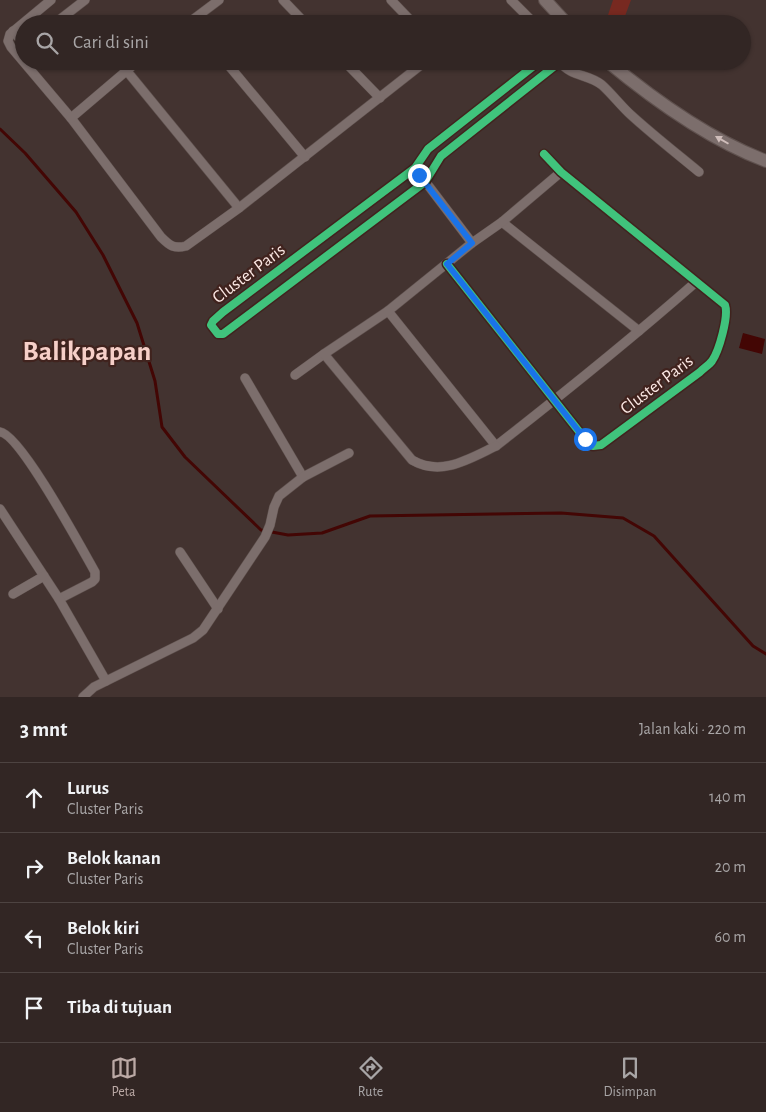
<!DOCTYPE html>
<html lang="id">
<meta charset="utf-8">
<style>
:root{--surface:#322624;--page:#3d3231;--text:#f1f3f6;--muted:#a8a5a6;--line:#4d4341;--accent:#bba9a5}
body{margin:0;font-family:"Alegreya Sans",sans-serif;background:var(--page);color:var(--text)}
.stop{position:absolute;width:15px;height:15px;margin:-11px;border:4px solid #1a73e8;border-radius:50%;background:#fff}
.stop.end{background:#1a73e8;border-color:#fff;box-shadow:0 1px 5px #0008}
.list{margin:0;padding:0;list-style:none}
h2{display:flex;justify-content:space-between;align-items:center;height:65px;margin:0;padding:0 20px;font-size:21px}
h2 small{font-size:16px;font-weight:400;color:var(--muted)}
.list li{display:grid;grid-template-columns:32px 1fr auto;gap:15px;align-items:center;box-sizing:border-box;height:70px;padding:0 20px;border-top:1px solid var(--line)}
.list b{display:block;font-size:19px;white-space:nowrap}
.list p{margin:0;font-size:16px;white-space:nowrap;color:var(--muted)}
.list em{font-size:16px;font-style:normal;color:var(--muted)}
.icon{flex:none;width:28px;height:28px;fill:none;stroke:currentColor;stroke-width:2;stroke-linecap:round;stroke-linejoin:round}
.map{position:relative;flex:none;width:766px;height:697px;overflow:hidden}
.search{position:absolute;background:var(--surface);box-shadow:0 1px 4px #0004;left:15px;right:15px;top:15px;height:55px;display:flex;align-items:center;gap:12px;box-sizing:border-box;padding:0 18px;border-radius:28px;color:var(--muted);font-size:19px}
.sheet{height:345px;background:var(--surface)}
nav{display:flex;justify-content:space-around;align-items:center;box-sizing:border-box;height:70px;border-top:1px solid var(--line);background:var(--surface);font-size:14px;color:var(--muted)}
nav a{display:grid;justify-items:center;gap:2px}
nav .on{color:var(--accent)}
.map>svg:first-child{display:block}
.green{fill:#772920}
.water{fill:#430604}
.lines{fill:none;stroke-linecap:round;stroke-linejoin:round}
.stream{stroke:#430604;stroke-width:3}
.minor-casing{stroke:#5f514e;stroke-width:10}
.secondary-casing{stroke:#5f514e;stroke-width:14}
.minor{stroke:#7c6e6c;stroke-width:9}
.secondary{stroke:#7c6e6c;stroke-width:12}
.cycleway-casing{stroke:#40231e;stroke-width:11}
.cycleway{stroke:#40c37c;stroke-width:8}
.oneway{fill:#cfbdba}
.route{stroke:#1a73e8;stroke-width:6}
.labels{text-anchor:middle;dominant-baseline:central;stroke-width:4.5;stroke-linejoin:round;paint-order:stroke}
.street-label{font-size:18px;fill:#fce8e4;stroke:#40231e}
.town-label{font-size:28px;font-weight:bold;fill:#f6cfc8;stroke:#40231e}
</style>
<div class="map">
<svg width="766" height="697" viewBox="0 0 766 697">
<rect width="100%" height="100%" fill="#433330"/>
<polygon class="green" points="613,0 631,0 622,24 615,24 608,15"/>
<polygon class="water" points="743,333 765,339 762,354 739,348"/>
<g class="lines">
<polyline class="stream" points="0,129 25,153 76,212 103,255 137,323 155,381 162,427 185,457 261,530 288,535 322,533 370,516 561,513 623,518 654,536 753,646 766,654"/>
<defs>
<g id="minor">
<path d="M51,0L10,34L8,41L11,47L71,118L161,237C170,246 174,249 186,246L239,208L426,61"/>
<polyline points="283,0 306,24"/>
<polyline points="391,0 414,24"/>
<polyline points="511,0 535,24"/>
<polyline points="54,24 85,0"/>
<polyline points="187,24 219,0"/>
<polyline points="13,31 24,44"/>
<polyline points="225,61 305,157"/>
<polyline points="344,61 380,98"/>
<polyline points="540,61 428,149 415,168 223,312 213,321 211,325 218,334 223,334 425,182 441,156 561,61"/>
<path d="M559,61C572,78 587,73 602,85C612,94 621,106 631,115C653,135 676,153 699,172"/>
<polyline points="126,70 239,208"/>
<polyline points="71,118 138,61"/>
<polyline points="415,168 472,243"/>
<polyline points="502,222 639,331"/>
<path d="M447,264L585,439L593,446L601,445L700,372C704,368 709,365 712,361C719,351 729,316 725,305L561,172L544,154"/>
<path d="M388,311L496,446C564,393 631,339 696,282"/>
<polyline points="295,375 324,354"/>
<polyline points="245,378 303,477"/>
<path d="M0,432C20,434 82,549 95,572V579L92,582L59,599"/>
<path d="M496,446C469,459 441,477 412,460L324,354L388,311L472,243L502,222L561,172"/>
<polyline points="0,509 59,599 106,681"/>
<polyline points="180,552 218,609"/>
<polyline points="13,594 44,576"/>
<polyline points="83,697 94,687 193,638 203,630 265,537 270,525 274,507 279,496 303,477 349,453"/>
</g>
<g id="secondary">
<polyline points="545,0 567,24"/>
<path d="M607,61C654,100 708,139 766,161"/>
</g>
</defs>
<use href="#minor" class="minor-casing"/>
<use href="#secondary" class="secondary-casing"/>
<use href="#minor" class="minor"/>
<use href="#secondary" class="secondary"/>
<defs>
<g id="cycleway">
<polyline points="540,61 428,149 415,168 223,312 213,321 211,325 218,334 223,334 425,182 441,156 561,61"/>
<path d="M447,264L585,439L593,446L601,445L700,372C704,368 709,365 712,361C719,351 729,316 725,305L561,172L544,154"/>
</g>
</defs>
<use href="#cycleway" class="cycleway-casing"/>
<use href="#cycleway" class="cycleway"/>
</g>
<defs><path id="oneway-solid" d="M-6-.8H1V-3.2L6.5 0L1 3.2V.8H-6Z" transform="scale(1.25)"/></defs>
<use class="oneway" href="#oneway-solid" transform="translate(722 140) rotate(-150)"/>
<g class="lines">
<polyline class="route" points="419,175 472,243 447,264 585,439"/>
</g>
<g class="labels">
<g class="street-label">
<text transform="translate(249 274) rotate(-37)">Cluster Paris</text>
<text transform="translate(657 385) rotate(-37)">Cluster Paris</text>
</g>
<g class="town-label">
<text x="87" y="352">Balikpapan</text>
</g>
</g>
</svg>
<div class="stop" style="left:585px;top:439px"></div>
<div class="stop end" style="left:419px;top:175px"></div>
<div class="search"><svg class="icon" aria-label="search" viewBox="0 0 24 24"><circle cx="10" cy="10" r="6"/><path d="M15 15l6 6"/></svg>Cari di sini</div>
</div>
<section class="sheet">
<h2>3 mnt<small>Jalan kaki · 220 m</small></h2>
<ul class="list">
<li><svg class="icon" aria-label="ahead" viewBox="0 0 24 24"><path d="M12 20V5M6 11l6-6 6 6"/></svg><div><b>Lurus</b><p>Cluster Paris</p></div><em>140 m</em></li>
<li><svg class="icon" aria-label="right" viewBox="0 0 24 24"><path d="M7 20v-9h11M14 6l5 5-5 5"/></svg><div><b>Belok kanan</b><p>Cluster Paris</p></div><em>20 m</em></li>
<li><svg class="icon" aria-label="left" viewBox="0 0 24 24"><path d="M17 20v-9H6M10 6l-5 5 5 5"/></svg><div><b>Belok kiri</b><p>Cluster Paris</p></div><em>60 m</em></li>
<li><svg class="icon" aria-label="arrive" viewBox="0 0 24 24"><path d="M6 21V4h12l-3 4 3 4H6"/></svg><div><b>Tiba di tujuan</b></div></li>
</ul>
</section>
<nav>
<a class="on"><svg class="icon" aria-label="map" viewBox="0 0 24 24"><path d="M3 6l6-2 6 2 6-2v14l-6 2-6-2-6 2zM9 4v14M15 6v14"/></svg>Peta</a>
<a><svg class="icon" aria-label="directions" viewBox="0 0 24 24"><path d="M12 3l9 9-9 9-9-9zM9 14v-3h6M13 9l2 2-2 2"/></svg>Rute</a>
<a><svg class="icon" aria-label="saved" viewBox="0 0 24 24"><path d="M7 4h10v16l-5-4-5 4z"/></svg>Disimpan</a>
</nav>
